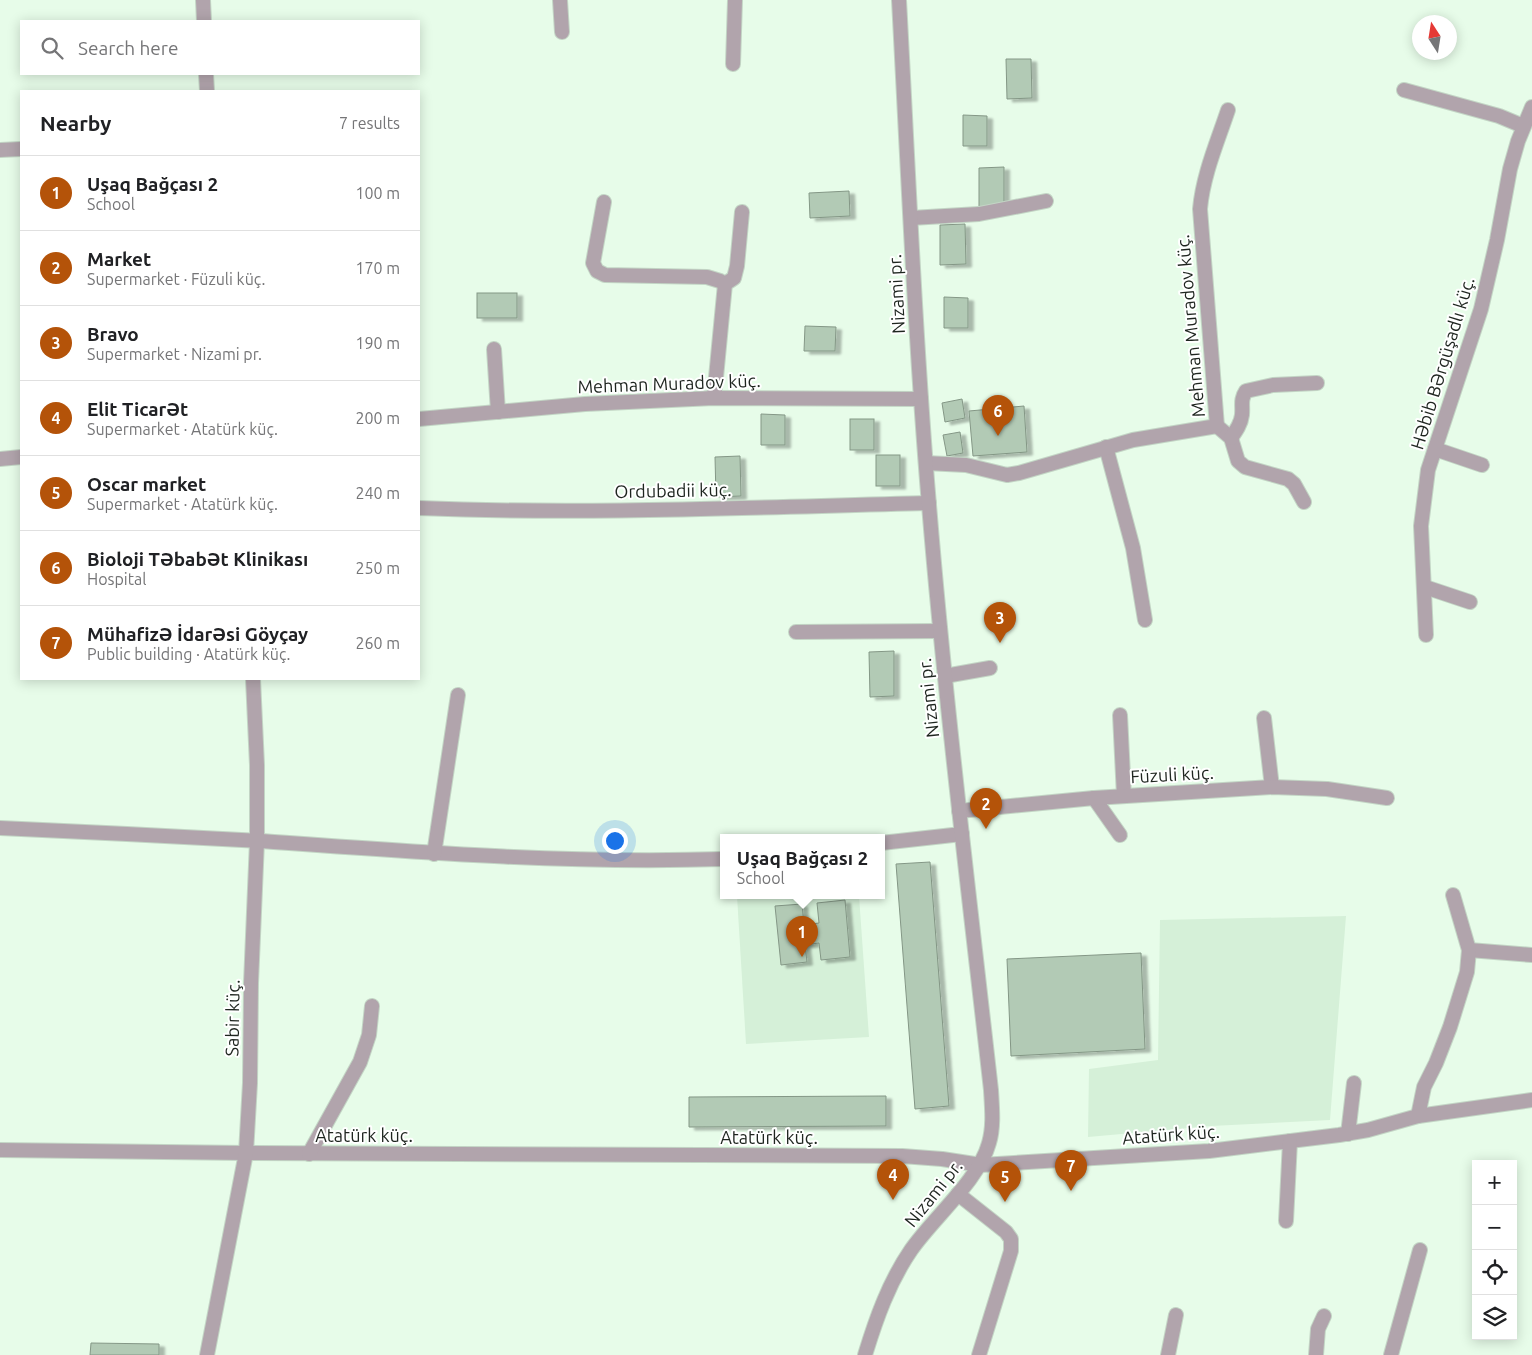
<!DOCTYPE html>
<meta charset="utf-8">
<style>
:root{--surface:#fff;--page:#f6f6f6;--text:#202124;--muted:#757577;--line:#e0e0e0;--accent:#b45309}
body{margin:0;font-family:Ubuntu,sans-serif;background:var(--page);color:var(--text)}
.controls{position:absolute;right:15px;bottom:15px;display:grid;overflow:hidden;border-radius:0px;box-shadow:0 2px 12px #0003}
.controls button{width:45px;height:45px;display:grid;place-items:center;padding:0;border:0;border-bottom:1px solid var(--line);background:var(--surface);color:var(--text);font:25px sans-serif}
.compass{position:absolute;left:1412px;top:15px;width:45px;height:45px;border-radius:50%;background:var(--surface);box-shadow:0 2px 12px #0003;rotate:348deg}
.you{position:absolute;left:614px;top:840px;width:18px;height:18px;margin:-12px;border:4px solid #fff;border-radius:50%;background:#1a73e8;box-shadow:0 0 0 8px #1a73e833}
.badge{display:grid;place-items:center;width:32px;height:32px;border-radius:50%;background:var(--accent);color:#fff;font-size:16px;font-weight:700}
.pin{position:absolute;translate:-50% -41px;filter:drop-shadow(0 1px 2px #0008)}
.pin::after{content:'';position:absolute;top:26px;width:18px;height:15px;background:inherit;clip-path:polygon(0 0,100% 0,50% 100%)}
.popup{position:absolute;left:720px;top:834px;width:165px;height:65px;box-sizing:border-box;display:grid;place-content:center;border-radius:0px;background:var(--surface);filter:drop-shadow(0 1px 4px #0005);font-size:16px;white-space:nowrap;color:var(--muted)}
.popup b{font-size:19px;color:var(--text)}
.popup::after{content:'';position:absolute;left:50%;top:100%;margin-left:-10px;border:10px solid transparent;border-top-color:var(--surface)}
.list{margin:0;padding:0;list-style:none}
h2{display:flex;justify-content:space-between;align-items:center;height:65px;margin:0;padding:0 20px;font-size:21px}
h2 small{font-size:16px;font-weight:400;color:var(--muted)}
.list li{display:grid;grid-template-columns:32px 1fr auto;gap:15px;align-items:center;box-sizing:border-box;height:75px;padding:0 20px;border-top:1px solid var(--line)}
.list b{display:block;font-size:19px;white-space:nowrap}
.list p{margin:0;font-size:16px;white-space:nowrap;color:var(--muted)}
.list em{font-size:16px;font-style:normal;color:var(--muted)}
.icon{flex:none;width:28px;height:28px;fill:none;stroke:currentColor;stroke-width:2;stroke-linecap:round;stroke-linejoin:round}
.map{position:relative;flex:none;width:1532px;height:1355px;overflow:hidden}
.search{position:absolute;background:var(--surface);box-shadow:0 2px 12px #0003;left:20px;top:20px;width:400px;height:55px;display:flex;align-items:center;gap:12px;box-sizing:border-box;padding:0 18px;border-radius:0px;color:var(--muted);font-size:19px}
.panel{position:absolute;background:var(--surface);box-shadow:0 2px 12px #0003;left:20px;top:90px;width:400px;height:590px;border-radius:0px}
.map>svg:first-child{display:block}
.built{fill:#d5f0d8}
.building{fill:#b2cab5;stroke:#849786;filter:url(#shadow)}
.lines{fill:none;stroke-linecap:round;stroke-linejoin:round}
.minor-casing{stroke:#c3d5c5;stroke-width:16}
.tertiary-casing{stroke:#c3d5c5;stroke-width:16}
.minor{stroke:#b1a4ac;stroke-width:14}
.tertiary{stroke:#b1a4ac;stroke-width:14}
.labels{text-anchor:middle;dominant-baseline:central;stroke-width:4;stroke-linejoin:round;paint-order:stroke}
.street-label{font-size:18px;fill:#1e251f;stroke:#fff}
</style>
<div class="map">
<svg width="1532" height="1355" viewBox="0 0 1532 1355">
<defs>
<filter id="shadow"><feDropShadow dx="5.5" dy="3" stdDeviation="1" flood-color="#0004"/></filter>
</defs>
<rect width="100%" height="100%" fill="#e7fce9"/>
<g class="built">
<polygon points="737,896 859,896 869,1037 746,1044"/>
<polygon points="1346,916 1330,1120 1211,1126 1088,1137 1089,1069 1158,1060 1160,920"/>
</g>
<g class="building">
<polygon points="1006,59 1031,59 1032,98 1007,99"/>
<polygon points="963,115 987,116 987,146 963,146"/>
<polygon points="1004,167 1004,207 979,208 979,168"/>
<polygon points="849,191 850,216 810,218 809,193"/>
<polygon points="965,224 966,264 940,265 940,225"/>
<rect x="477" y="293" width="40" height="25"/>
<polygon points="944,297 968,298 968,328 944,328"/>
<polygon points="805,326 836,327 835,351 804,351"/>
<polygon points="962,399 965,418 945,422 942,403"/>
<polygon points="1024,406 1027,452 973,456 969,411"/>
<polygon points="761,414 785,415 785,445 761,445"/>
<rect x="850" y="419" width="24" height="31"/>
<polygon points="960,432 963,453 947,456 943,435"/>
<rect x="876" y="455" width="24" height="31"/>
<polygon points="740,456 741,496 716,497 715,457"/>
<polygon points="894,651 894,696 870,697 869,652"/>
<polygon points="930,862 949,1106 915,1109 896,864"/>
<polygon points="845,900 850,957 821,960 819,943 805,945 807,962 781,965 775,906 802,904 804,925 819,923 817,903"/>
<polygon points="1141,953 1145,1049 1011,1056 1007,959"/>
<polygon points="886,1096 886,1126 689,1127 689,1097"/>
<polygon points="91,1343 159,1344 159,1355 90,1355"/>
</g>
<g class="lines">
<defs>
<g id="minor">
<polyline points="203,0 204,21"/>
<polyline points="560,0 562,32"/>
<polyline points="733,64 735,0"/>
<polyline points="206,74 207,91"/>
<polyline points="1404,90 1499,116 1523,126"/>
<polyline points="0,150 21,149"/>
<polyline points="604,202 593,263 597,271 605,275 707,277 720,281 725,284"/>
<polyline points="911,218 979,214 1046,201"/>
<polyline points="494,349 498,412"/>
<polyline points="714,398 725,284 734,278 737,266 742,212"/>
<polyline points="419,419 585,404 714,398 921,399"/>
<polyline points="1217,426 1231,438 1238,461 1245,467 1288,479 1294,484 1304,502"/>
<path d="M1231,438C1236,431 1241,424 1242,415C1243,405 1240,400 1246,391L1273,385L1317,383"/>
<polyline points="1106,447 1133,548 1145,620"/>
<polyline points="1435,449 1482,465"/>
<polyline points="0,459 21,457"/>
<path d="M926,463L966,465L1007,475L1019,473L1133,440L1217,426L1200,209C1203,175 1217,143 1228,110"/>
<path d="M419,508C589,515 759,507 929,503"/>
<polyline points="1425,587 1470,602"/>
<polyline points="796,632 940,631"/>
<polyline points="1426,635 1421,526 1428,470 1481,309 1497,240 1510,169 1518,141 1532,107"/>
<polyline points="945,676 990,668"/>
<polyline points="1120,715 1124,796"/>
<polyline points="1264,718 1272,787"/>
<polyline points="1094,798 1120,835"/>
<polyline points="959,811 1094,798 1272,787 1327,789 1387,798"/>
<path d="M0,828C87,832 173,836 260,841C414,852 568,864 723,859"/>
<polyline points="881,843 962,834"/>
<polyline points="434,854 458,695"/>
<polyline points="1469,950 1532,955"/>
<polyline points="1418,1116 1424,1087 1436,1063 1450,1027 1467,972 1469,950 1453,895"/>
<polyline points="1348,1134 1354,1083"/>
<polyline points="0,1150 246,1153 902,1156 942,1159 981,1165 1209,1151 1339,1135 1368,1130 1418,1116 1532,1100"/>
<polyline points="309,1154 360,1062 369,1035 372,1006"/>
<polyline points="958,1194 1006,1232 1011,1239 1011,1251 979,1355"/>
<polyline points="1286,1221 1290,1141"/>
<polyline points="207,1355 246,1153 250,1083 251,983 257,841 257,765 253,679"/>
<polyline points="1168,1355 1176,1315"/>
<polyline points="1316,1355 1318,1329 1324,1316"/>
<polyline points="1391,1355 1420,1250"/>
</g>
<path id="tertiary" d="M865,1355C876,1319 889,1282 911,1250C933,1218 979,1180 989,1143C994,1126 992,1108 991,1090C969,895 945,700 929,505C915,337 908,168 899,0"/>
</defs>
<use href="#minor" class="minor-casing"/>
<use href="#tertiary" class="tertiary-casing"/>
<use href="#minor" class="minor"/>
<use href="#tertiary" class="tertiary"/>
</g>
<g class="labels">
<g class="street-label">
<text transform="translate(896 294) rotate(-93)">Nizami pr.</text>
<text transform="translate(1190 326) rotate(-95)">Mehman Muradov küç.</text>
<text transform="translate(1442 363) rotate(-73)">Həbib Bərgüşadlı küç.</text>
<text transform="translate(669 383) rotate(-2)">Mehman Muradov küç.</text>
<text transform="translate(673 490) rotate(-1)">Ordubadii küç.</text>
<text transform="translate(928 698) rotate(-96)">Nizami pr.</text>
<text transform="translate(1172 774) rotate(-3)">Füzuli küç.</text>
<text transform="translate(232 1018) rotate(-89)">Sabir küç.</text>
<text transform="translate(1171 1134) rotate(-4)">Atatürk küç.</text>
<text x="364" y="1135">Atatürk küç.</text>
<text x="769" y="1137">Atatürk küç.</text>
<text transform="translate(933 1193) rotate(-51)">Nizami pr.</text>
</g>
</g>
</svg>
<div class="controls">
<button>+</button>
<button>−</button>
<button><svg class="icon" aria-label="locate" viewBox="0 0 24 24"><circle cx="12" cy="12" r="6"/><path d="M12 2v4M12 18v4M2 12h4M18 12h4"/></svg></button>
<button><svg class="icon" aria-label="layers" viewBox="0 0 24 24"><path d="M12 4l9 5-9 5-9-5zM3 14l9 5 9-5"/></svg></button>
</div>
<svg class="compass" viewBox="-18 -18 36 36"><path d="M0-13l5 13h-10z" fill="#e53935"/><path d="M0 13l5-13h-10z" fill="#757577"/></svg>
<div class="you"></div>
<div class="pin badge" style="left:802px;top:957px">1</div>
<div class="popup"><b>Uşaq Bağçası 2</b>School</div>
<div class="pin badge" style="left:986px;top:829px">2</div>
<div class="pin badge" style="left:1000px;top:643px">3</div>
<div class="pin badge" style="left:893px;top:1200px">4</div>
<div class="pin badge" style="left:1005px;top:1202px">5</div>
<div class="pin badge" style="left:998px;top:436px">6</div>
<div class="pin badge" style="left:1071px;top:1191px">7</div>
<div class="search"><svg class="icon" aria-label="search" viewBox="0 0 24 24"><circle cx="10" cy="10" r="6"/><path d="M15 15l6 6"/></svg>Search here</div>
<section class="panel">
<h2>Nearby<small>7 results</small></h2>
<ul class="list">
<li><span class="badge">1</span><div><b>Uşaq Bağçası 2</b><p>School</p></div><em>100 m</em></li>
<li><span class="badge">2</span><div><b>Market</b><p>Supermarket · Füzuli küç.</p></div><em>170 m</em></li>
<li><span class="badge">3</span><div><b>Bravo</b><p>Supermarket · Nizami pr.</p></div><em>190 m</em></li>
<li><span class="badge">4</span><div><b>Elit Ticarət</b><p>Supermarket · Atatürk küç.</p></div><em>200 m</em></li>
<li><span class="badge">5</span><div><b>Oscar market</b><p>Supermarket · Atatürk küç.</p></div><em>240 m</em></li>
<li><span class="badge">6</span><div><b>Bioloji Təbabət Klinikası</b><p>Hospital</p></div><em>250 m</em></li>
<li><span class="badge">7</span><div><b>Mühafizə İdarəsi Göyçay</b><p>Public building · Atatürk küç.</p></div><em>260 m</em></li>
</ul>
</section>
</div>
